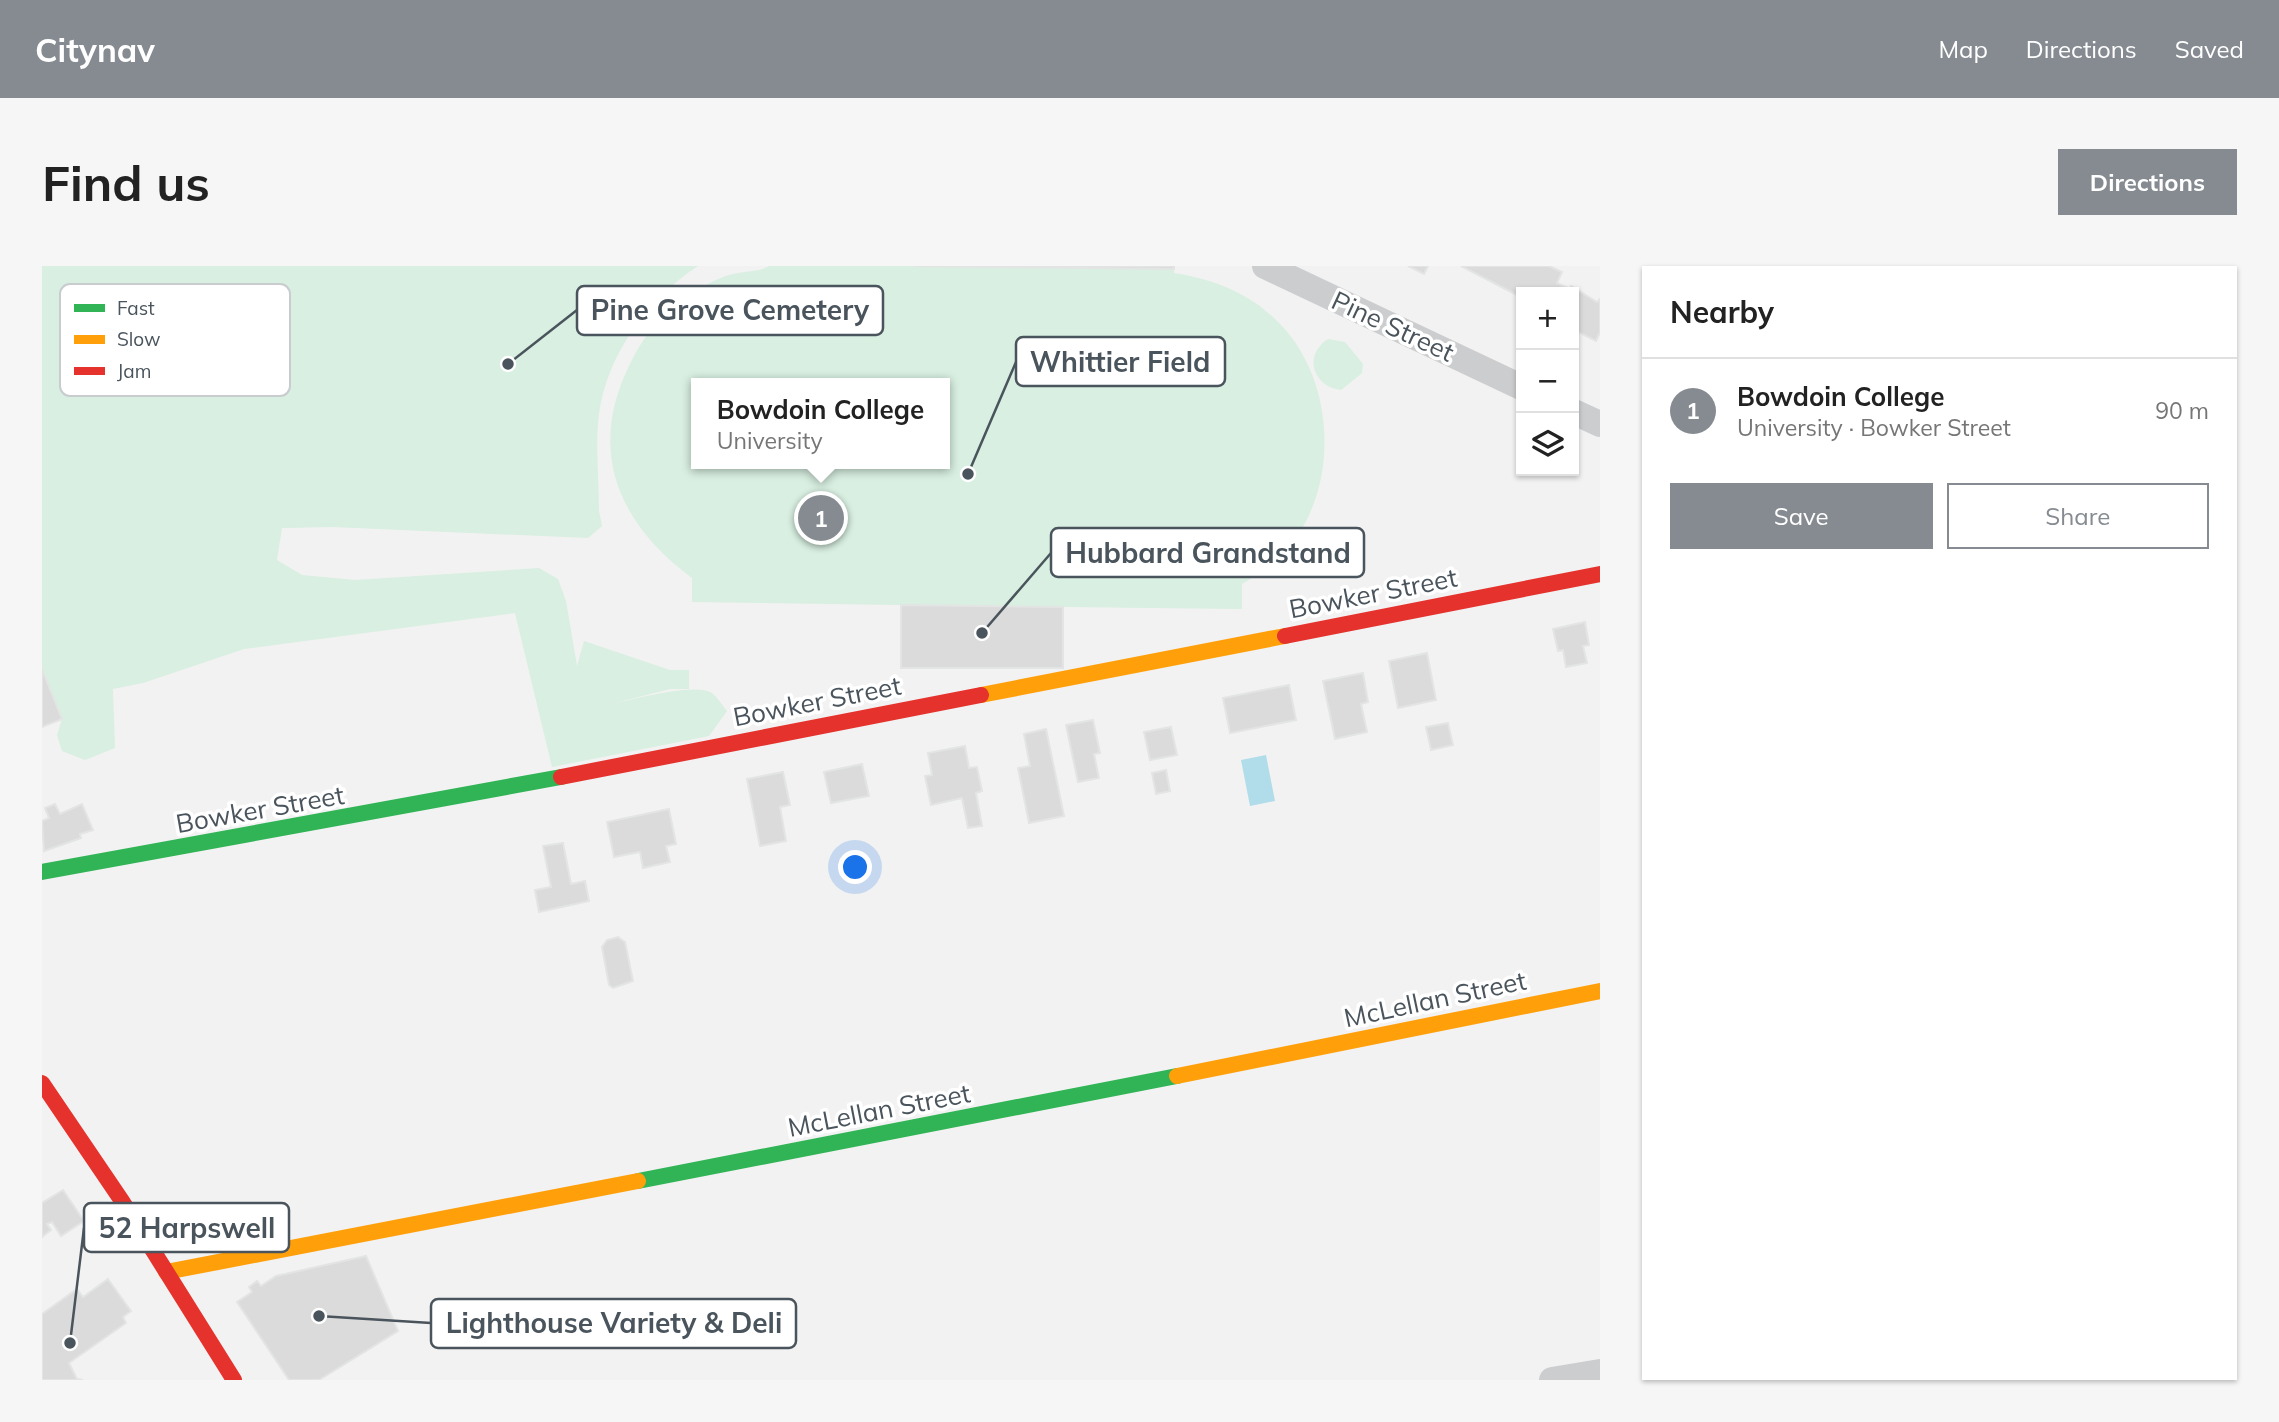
<!DOCTYPE html>
<meta charset="utf-8">
<style>
:root{--surface:#fff;--page:#f6f6f6;--text:#222;--muted:#767676;--line:#e0e0e0;--accent:#858b90}
body{margin:0;font-family:Mulish,sans-serif;background:var(--page);color:var(--text)}
.controls{position:absolute;right:21px;top:21px;display:grid;overflow:hidden;border-radius:0px;box-shadow:0 2px 5px #0004}
.controls button{width:63px;height:63px;display:grid;place-items:center;padding:0;border:0;border-bottom:2px solid var(--line);background:var(--surface);color:var(--text);font:35px sans-serif}
.you{position:absolute;left:814px;top:602px;width:24px;height:24px;margin:-18px;border:5px solid #fff;border-radius:50%;background:#1a73e8;box-shadow:0 0 0 10px #1a73e833}
.badge{display:grid;place-items:center;width:46px;height:46px;border-radius:50%;background:var(--accent);color:#fff;font-size:23px;font-weight:700}
.pin{position:absolute;translate:-50% -50%;border:4px solid #fff;box-shadow:0 2px 7px #0006}
.popup{position:absolute;left:649px;top:112px;width:259px;height:91px;box-sizing:border-box;display:grid;place-content:center;border-radius:0px;background:var(--surface);filter:drop-shadow(0 2px 5px #0005);font-size:23px;white-space:nowrap;color:var(--muted)}
.popup b{font-size:26px;color:var(--text)}
.popup::after{content:'';position:absolute;left:50%;top:100%;margin-left:-14px;border:14px solid transparent;border-top-color:var(--surface)}
.list{margin:0;padding:0;list-style:none}
h2{display:flex;justify-content:space-between;align-items:center;height:91px;margin:0;padding:0 28px;font-size:30px}
h2 small{font-size:23px;font-weight:400;color:var(--muted)}
.list li{display:grid;grid-template-columns:46px 1fr auto;gap:21px;align-items:center;box-sizing:border-box;height:105px;padding:0 28px;border-top:2px solid var(--line)}
.list b{display:block;font-size:26px;white-space:nowrap}
.list p{margin:0;font-size:23px;white-space:nowrap;color:var(--muted)}
.list em{font-size:23px;font-style:normal;color:var(--muted)}
.actions{display:flex;gap:14px;padding:21px 28px}
.actions a{flex:1;padding:16px 0;border:2px solid var(--accent);border-radius:0px;text-align:center;font-size:24px;color:var(--accent)}
.actions .main{background:var(--accent);color:#fff}
.icon{flex:none;width:38px;height:38px;fill:none;stroke:currentColor;stroke-width:2;stroke-linecap:round;stroke-linejoin:round}
.map{position:relative;flex:none;width:1558px;height:1114px;overflow:hidden;border-radius:0px}
header{display:flex;align-items:center;gap:42px;box-sizing:border-box;height:98px;padding:0 35px;background:var(--accent);color:#fff}
header strong{font-size:33px}
nav{display:flex;gap:38px;margin-inline-start:auto;font-size:24px}
.intro{display:flex;align-items:center;justify-content:space-between;box-sizing:border-box;height:168px;padding:0 42px}
h1{margin:0;font-size:49px}
.button{padding:18px 32px;border-radius:0px;background:var(--accent);color:#fff;font-size:24px;font-weight:700}
main{display:flex;gap:42px;padding:0 42px}
aside{flex:1;background:var(--surface);border-radius:0px;box-shadow:0 2px 5px #0004}
.map>svg:first-child{display:block}
.green{fill:#d8efe1;fill-rule:evenodd}
.water{fill:#b0dde9}
.building{fill:#dbdbdc;stroke:#e3e4e4;stroke-width:2}
.lines{fill:none;stroke-linecap:round;stroke-linejoin:round}
.street{stroke:#cccdcf;stroke-width:26}
.fast{stroke:#30b455;stroke-width:16}
.slow{stroke:#ff9f0a;stroke-width:16}
.jam{stroke:#e5322d;stroke-width:16}
.labels{text-anchor:middle;dominant-baseline:central;stroke-width:7;stroke-linejoin:round;paint-order:stroke}
.street-label{font-size:26px;fill:#4a545c;stroke:#fff}
.key{fill:#fff;stroke:#c9ccce;stroke-width:2}
.key-label{font-size:19px;fill:#4a545c}
.leader{fill:none;stroke:#4a545c;stroke-width:2.5}
.callout-dot{fill:#4a545c;stroke:#fff;stroke-width:2.5}
.callout{fill:#fff;stroke:#4a545c;stroke-width:2.5}
.callout-label{font-size:28px;text-anchor:middle;font-weight:bold;fill:#4a545c}
</style>
<header>
<strong>Citynav</strong>
<nav><a>Map</a><a>Directions</a><a>Saved</a></nav>
</header>
<div class="intro"><h1>Find us</h1><a class="button">Directions</a></div>
<main>
<div class="map">
<svg width="1558" height="1114" viewBox="0 0 1558 1114">
<rect width="100%" height="100%" fill="#f2f2f2"/>
<g class="green">
<path d="M0,0H656C607,32 565,88 557,148C553,179 557,214 557,245L560,260L546,272L291,261L240,262L235,294L260,309L313,314L497,302L516,313L524,335L535,400L542,375L628,404H647V423H628L569,438C590,434 653,416 670,427C675,431 681,440 685,445L667,470L510,501L473,347L202,383L101,417L71,423L73,482L43,494L20,485L15,469L20,453L0,403Z"/>
<path d="M727,0H1132V7C1170,13 1205,26 1233,53C1290,106 1298,205 1256,269C1242,291 1222,305 1200,318V343L1022,341L1021,402H859L858,339L650,336V312C577,258 545,186 587,100C600,72 618,49 644,31C657,22 672,14 687,9C699,5 718,6 727,0ZM655,117H903V198H655Z"/>
<path d="M1286,73L1303,76L1321,98L1320,107L1299,124C1272,121 1260,90 1286,73Z"/>
</g>
<polygon class="water" points="1224,489 1233,535 1208,540 1199,494"/>
<g class="building">
<polygon points="872,0 1132,0 1132,3"/>
<polygon points="1366,0 1386,0 1382,8"/>
<polygon points="1419,0 1507,0 1520,6 1515,17 1528,23 1529,20 1555,36 1558,33 1558,66 1554,75 1532,64 1532,26 1479,26 1479,31"/>
<polygon points="859,339 1021,341 1021,402 859,402"/>
<polygon points="1543,356 1547,379 1541,380 1545,397 1524,401 1521,384 1516,385 1511,363"/>
<polygon points="1385,387 1394,434 1356,442 1347,395"/>
<polygon points="0,403 20,453 0,461"/>
<polygon points="1321,407 1326,436 1319,438 1325,466 1293,473 1281,415"/>
<polygon points="1247,419 1254,454 1188,467 1181,432"/>
<polygon points="1051,454 1058,487 1052,488 1057,512 1036,516 1024,459"/>
<polygon points="1406,457 1411,479 1389,484 1384,461"/>
<polygon points="1129,461 1135,489 1108,494 1102,466"/>
<polygon points="1004,463 1022,550 987,557 976,502 988,500 982,468"/>
<polygon points="923,480 927,502 935,501 940,525 934,527 940,560 926,562 920,532 889,539 883,510 890,509 886,487"/>
<polygon points="820,498 827,530 789,537 782,506"/>
<polygon points="1124,504 1128,525 1114,528 1110,507"/>
<polygon points="741,506 748,539 738,541 744,575 718,580 705,513"/>
<polygon points="13,538 18,548 40,538 51,564 38,568 39,572 2,585 0,555 7,552 3,542"/>
<polygon points="627,543 634,578 624,580 628,596 601,602 598,586 572,591 565,556"/>
<polygon points="521,577 529,618 543,615 547,635 497,646 493,624 509,621 501,580"/>
<polygon points="576,671 583,676 591,715 571,722 567,719 560,681 565,674"/>
<polygon points="21,924 42,955 19,970 10,956 5,958 9,964 0,971 0,937"/>
<polygon points="324,990 356,1065 277,1114 247,1114 195,1036 210,1026 207,1021 215,1015 219,1020 234,1010"/>
<polygon points="66,1013 89,1045 81,1051 84,1057 27,1097 35,1113 41,1114 0,1114 0,1048 35,1023 41,1031"/>
</g>
<g class="lines">
<g class="street">
<polyline points="1223,0 1479,121"/>
<polyline points="1532,146 1558,158"/>
<polyline points="1510,1114 1558,1106"/>
</g>
<g class="fast">
<polyline points="0,606 519,511"/>
<polyline points="596,915 1135,810"/>
</g>
<g class="slow">
<polyline points="939,429 1243,370"/>
<polyline points="1135,810 1558,725"/>
<polyline points="124,1006 596,915"/>
</g>
<g class="jam">
<polyline points="1243,370 1558,308"/>
<polyline points="519,511 939,429"/>
<polyline points="0,817 80,935 192,1114"/>
</g>
</g>
<g class="labels">
<g class="street-label">
<text transform="translate(1351 60) rotate(25)">Pine Street</text>
<text transform="translate(1331 327) rotate(-11)">Bowker Street</text>
<text transform="translate(775 435) rotate(-11)">Bowker Street</text>
<text transform="translate(218 543) rotate(-10)">Bowker Street</text>
<text transform="translate(1393 733) rotate(-12)">McLellan Street</text>
<text transform="translate(837 844) rotate(-11)">McLellan Street</text>
</g>
</g>
<rect x="18" y="18" width="230" height="112" rx="10" class="key"/>
<rect x="32" y="38" width="31" height="8" fill="#30b455"/>
<rect x="32" y="69" width="31" height="9" fill="#ff9f0a"/>
<rect x="32" y="101" width="31" height="8" fill="#e5322d"/>
<g class="key-label">
<text x="75" y="49">Fast</text>
<text x="75" y="80">Slow</text>
<text x="75" y="112">Jam</text>
</g>
<path class="leader" d="M466 98L535 44M926 208L974 96M940 367L1009 287M28 1077L42 962M277 1050L389 1057"/>
<g class="callout-dot">
<circle cx="466" cy="98" r="7"/>
<circle cx="926" cy="208" r="7"/>
<circle cx="940" cy="367" r="7"/>
<circle cx="28" cy="1077" r="7"/>
<circle cx="277" cy="1050" r="7"/>
</g>
<g class="callout">
<rect x="535" y="20" width="306" height="49" rx="7"/>
<rect x="974" y="71" width="209" height="49" rx="7"/>
<rect x="1009" y="262" width="313" height="49" rx="7"/>
<rect x="42" y="937" width="205" height="49" rx="7"/>
<rect x="389" y="1033" width="365" height="49" rx="7"/>
</g>
<g class="callout-label">
<text x="688" y="54">Pine Grove Cemetery</text>
<text x="1078" y="106">Whittier Field</text>
<text x="1166" y="297">Hubbard Grandstand</text>
<text x="145" y="972">52 Harpswell</text>
<text x="572" y="1067">Lighthouse Variety &amp; Deli</text>
</g>
</svg>
<div class="controls">
<button>+</button>
<button>−</button>
<button><svg class="icon" aria-label="layers" viewBox="0 0 24 24"><path d="M12 4l9 5-9 5-9-5zM3 14l9 5 9-5"/></svg></button>
</div>
<div class="you"></div>
<div class="pin badge" style="left:779px;top:252px">1</div>
<div class="popup"><b>Bowdoin College</b>University</div>
</div>
<aside>
<h2>Nearby<small></small></h2>
<ul class="list">
<li><span class="badge">1</span><div><b>Bowdoin College</b><p>University · Bowker Street</p></div><em>90 m</em></li>
</ul>
<div class="actions"><a class="main">Save</a><a>Share</a></div>
</aside>
</main>
